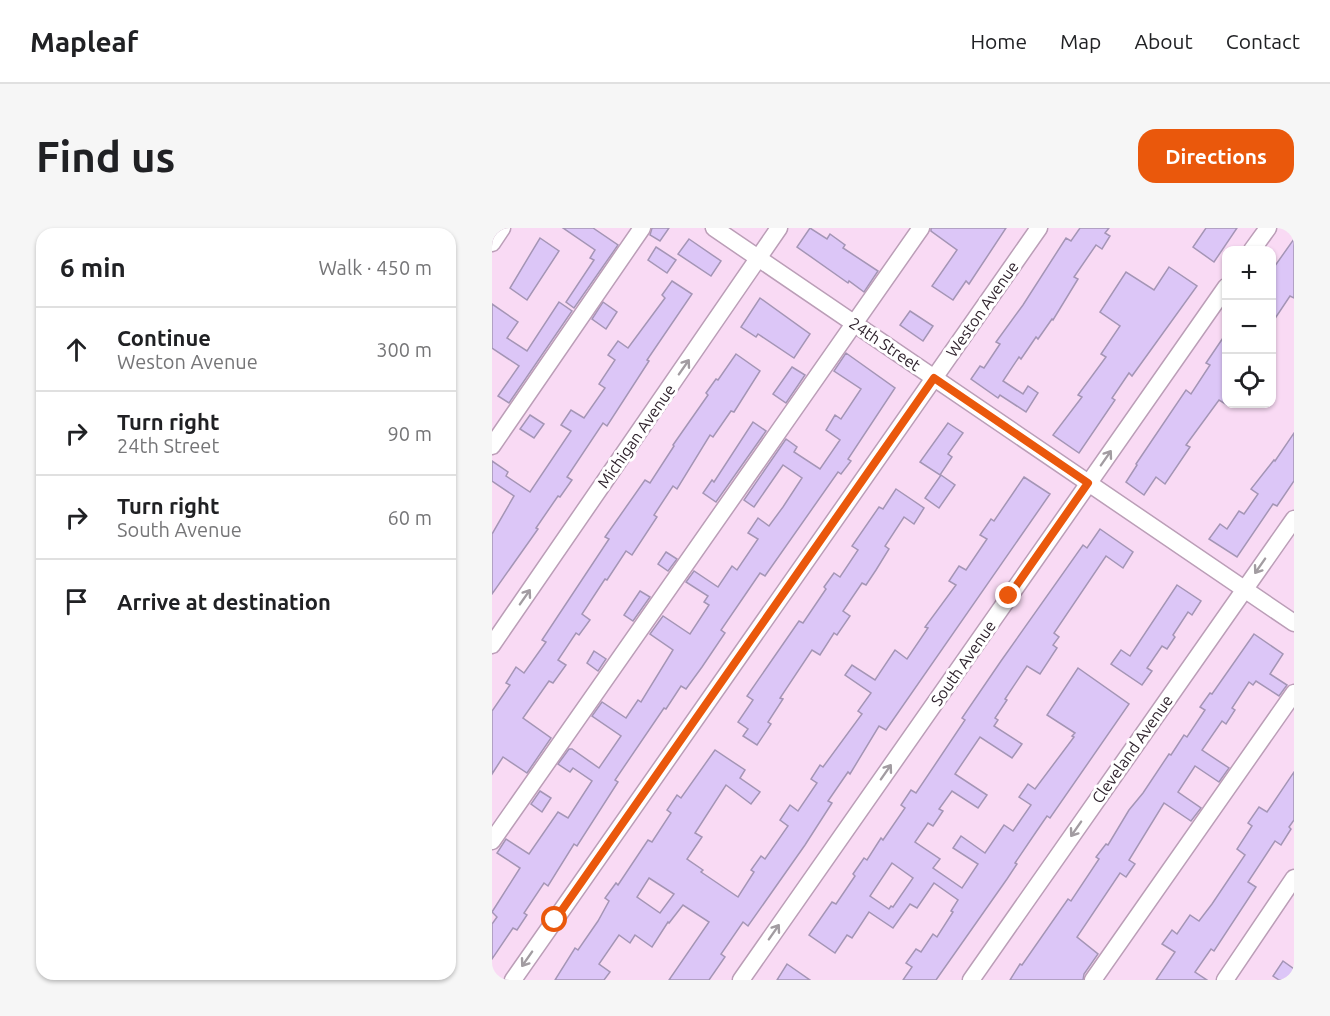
<!DOCTYPE html>
<meta charset="utf-8">
<style>
:root{--surface:#fff;--page:#f6f6f6;--text:#202124;--muted:#757577;--line:#e0e0e0;--accent:#ea580c}
body{margin:0;font-family:Ubuntu,sans-serif;background:var(--page);color:var(--text)}
.controls{position:absolute;right:18px;top:18px;display:grid;overflow:hidden;border-radius:12px;box-shadow:0 2px 4px #0004}
.controls button{width:54px;height:54px;display:grid;place-items:center;padding:0;border:0;border-bottom:2px solid var(--line);background:var(--surface);color:var(--text);font:30px sans-serif}
.stop{position:absolute;width:18px;height:18px;margin:-14px;border:4px solid #ea580c;border-radius:50%;background:#fff}
.stop.end{background:#ea580c;border-color:#fff;box-shadow:0 2px 6px #0008}
.list{margin:0;padding:0;list-style:none}
h2{display:flex;justify-content:space-between;align-items:center;height:78px;margin:0;padding:0 24px;font-size:26px}
h2 small{font-size:20px;font-weight:400;color:var(--muted)}
.list li{display:grid;grid-template-columns:39px 1fr auto;gap:18px;align-items:center;box-sizing:border-box;height:84px;padding:0 24px;border-top:2px solid var(--line)}
.list b{display:block;font-size:22px;white-space:nowrap}
.list p{margin:0;font-size:20px;white-space:nowrap;color:var(--muted)}
.list em{font-size:20px;font-style:normal;color:var(--muted)}
.icon{flex:none;width:33px;height:33px;fill:none;stroke:currentColor;stroke-width:2;stroke-linecap:round;stroke-linejoin:round}
.map{position:relative;flex:none;width:802px;height:752px;overflow:hidden;border-radius:18px}
header{display:flex;align-items:center;gap:36px;box-sizing:border-box;height:84px;padding:0 30px;background:var(--surface);border-bottom:2px solid var(--line)}
header strong{font-size:28px}
nav{display:flex;gap:33px;margin-inline-start:auto;font-size:21px}
.intro{display:flex;align-items:center;justify-content:space-between;box-sizing:border-box;height:144px;padding:0 36px}
h1{margin:0;font-size:42px}
.button{padding:15px 27px;border-radius:18px;background:var(--accent);color:#fff;font-size:21px;font-weight:700}
main{display:flex;gap:36px;padding:0 36px}
aside{flex:1;background:var(--surface);border-radius:18px;box-shadow:0 2px 4px #0004}
.map>svg:first-child{display:block}
.building{fill:#dcc6f7;stroke:#a495b5;stroke-width:1.5;fill-rule:evenodd}
.lines{fill:none;stroke-linecap:round;stroke-linejoin:round}
.minor-casing{stroke:#bb9eb7;stroke-width:19}
.minor{stroke:#fff;stroke-width:16}
.oneway{stroke:#a29ca1}
.route{stroke:#ea580c;stroke-width:8}
.labels{text-anchor:middle;dominant-baseline:central;stroke-width:6;stroke-linejoin:round;paint-order:stroke}
.street-label{font-size:16px;fill:#30242e;stroke:#fff}
</style>
<header>
<strong>Mapleaf</strong>
<nav><a>Home</a><a>Map</a><a>About</a><a>Contact</a></nav>
</header>
<div class="intro"><h1>Find us</h1><a class="button">Directions</a></div>
<main>
<aside>
<h2>6 min<small>Walk · 450 m</small></h2>
<ul class="list">
<li><svg class="icon" aria-label="ahead" viewBox="0 0 24 24"><path d="M12 20V5M6 11l6-6 6 6"/></svg><div><b>Continue</b><p>Weston Avenue</p></div><em>300 m</em></li>
<li><svg class="icon" aria-label="right" viewBox="0 0 24 24"><path d="M7 20v-9h11M14 6l5 5-5 5"/></svg><div><b>Turn right</b><p>24th Street</p></div><em>90 m</em></li>
<li><svg class="icon" aria-label="right" viewBox="0 0 24 24"><path d="M7 20v-9h11M14 6l5 5-5 5"/></svg><div><b>Turn right</b><p>South Avenue</p></div><em>60 m</em></li>
<li><svg class="icon" aria-label="arrive" viewBox="0 0 24 24"><path d="M6 21V4h12l-3 4 3 4H6"/></svg><div><b>Arrive at destination</b></div></li>
</ul>
</aside>
<div class="map">
<svg width="802" height="752" viewBox="0 0 802 752">
<rect width="100%" height="100%" fill="#f9daf4"/>
<g class="building">
<polygon points="71,0 101,0 126,17 82,80 74,74 102,32 98,30 103,22"/>
<polygon points="160,0 177,0 168,13 158,7"/>
<polygon points="318,0 335,11 338,6 353,17 351,20 386,43 372,64 357,53 356,55 305,19"/>
<polygon points="439,0 514,0 477,56 474,53 461,72 440,58 465,22 439,3"/>
<polygon points="588,0 617,0 613,5 618,8 610,21 604,17 582,49 586,51 561,92 560,91 546,111 544,109 529,131 527,129 511,153 531,166 536,158 546,165 534,184 508,167 506,170 479,151 488,138 492,140 508,116 504,114 531,77 574,10 579,13"/>
<polygon points="714,0 745,0 722,34 701,19"/>
<polygon points="48,10 67,23 35,72 18,60"/>
<polygon points="197,11 229,33 219,48 186,26"/>
<polygon points="802,11 802,70 798,68 780,95 780,42"/>
<polygon points="164,19 184,32 175,45 156,32"/>
<polygon points="677,39 705,58 640,148 637,145 620,170 623,172 587,225 561,207 590,169 586,167 614,129 609,126 628,98 608,84 634,44 662,62"/>
<polygon points="180,53 200,66 155,132 157,133 115,198 111,195 75,249 80,252 68,269 66,268 44,300 46,301 0,366 0,306 22,268 0,253 0,233 16,244 14,248 38,264 79,203 69,197 79,182 92,190 113,160 107,156 123,132 116,127 126,113 136,120 173,70 170,67"/>
<polygon points="268,70 318,106 302,130 266,106 264,109 249,99"/>
<polygon points="67,74 80,83 17,175 6,168 27,138 0,120 0,76 26,94 15,110 35,123"/>
<polygon points="111,74 125,84 114,101 100,91"/>
<polygon points="418,83 441,98 431,113 408,97"/>
<polygon points="735,104 735,177 727,172 694,217 698,219 673,256 664,249 652,267 634,254 645,237 644,236 694,162 699,166 718,137 714,135"/>
<polygon points="354,125 403,160 356,231 359,233 349,246 346,244 273,348 268,345 253,367 229,402 233,405 210,439 194,461 189,458 174,481 172,480 123,552 126,554 85,618 82,616 56,658 52,655 32,685 35,687 25,702 21,700 0,731 0,696 5,689 0,684 28,640 5,625 14,611 37,626 66,584 76,590 100,553 81,540 78,544 66,536 77,521 80,521 107,540 129,508 100,488 110,474 134,490 146,472 149,474 181,422 158,406 171,388 198,406 217,377 212,374 216,368 194,354 202,343 226,359 240,338 245,342 266,311 256,305 266,290 277,298 291,279 310,250 291,237 262,279 252,272 294,211 305,219 302,224 328,241 348,212 334,202 343,187 349,191 369,161 342,143"/>
<polygon points="244,126 268,143 242,184 239,183 221,209 218,207 185,261 181,258 162,287 165,289 140,327 134,323 115,352 113,351 90,386 98,392 87,407 84,405 66,432 74,437 61,455 57,453 31,490 59,510 35,545 11,529 0,546 0,483 18,457 14,455 24,439 32,445 54,414 50,412 117,311 113,309 153,252 158,255 182,218 181,217 216,167 214,165 224,151 226,152"/>
<polygon points="300,139 313,147 294,175 281,166"/>
<polygon points="38,187 52,196 42,210 28,201"/>
<polygon points="261,194 274,203 224,274 211,265 220,252 222,254"/>
<polygon points="456,195 471,205 456,226 460,229 448,247 428,234"/>
<polygon points="802,205 802,253 785,278 781,276 745,329 717,311 728,296 735,301 747,283 752,286 766,266 759,261 782,232 783,233"/>
<polygon points="449,247 463,257 447,280 433,270"/>
<path d="M532,249L558,266L394,502L387,498L358,546L356,544L336,573L340,575L313,617L256,698L251,694L229,726L233,729L217,752H177L217,694L191,677L177,695L176,694L160,719L143,707L138,715L127,707L107,736L118,744L112,752H63L83,720L86,722L106,693L117,673L113,670L124,655L126,657L156,612L160,614L179,585L175,582L185,567L189,570L223,522L253,542L248,550L268,564L259,576L234,557L203,605L210,609L195,631L211,642L209,644L246,669L262,644L259,642L269,628L273,631L296,598L288,592L298,577L306,583L325,555L319,551L328,537L331,539L370,486L366,483L379,465L353,447L360,437L383,452L403,422L415,431L436,400L433,399L464,357L457,353L467,338L474,342L495,311L488,307L499,291L502,293ZM157,650L182,666L168,685L145,669Z"/>
<polygon points="404,261 432,280 422,296 412,289 393,318 397,321 384,342 374,357 370,355 351,383 358,388 345,407 342,405 328,427 320,422 288,470 291,471 276,494 279,496 265,517 251,508 256,501 246,494 261,472 255,468 307,393 311,395 334,361 332,359 342,345 348,349 366,322 360,318 387,279 391,281"/>
<path d="M608,301L641,324L631,340L614,328L562,405L567,409L561,417L565,420L548,446L535,438L513,471L515,472L503,490L506,492L502,498L530,516L520,530L488,509L463,546L495,567L486,580L460,563L447,581L451,583L441,598L436,595L423,614L448,631L441,640L470,660L486,636L461,620L469,608L493,625L512,597L521,603L539,577L527,569L536,556L543,561L582,509L580,508L583,505L555,487L586,440L637,476L558,590L555,588L544,604L523,635L525,636L515,651L444,752H411L420,739L414,735L424,721L429,724L441,706L445,709L461,684L459,683L466,672L442,655L425,680L418,676L401,700L377,684L360,710L355,707L343,725L317,707L340,674L344,676L363,648L361,646L372,630L375,632L389,610L391,612L413,580L409,577L419,562L424,565L473,492L470,490L509,433L591,317L595,320ZM400,635L421,650L401,679L399,678L397,681L378,668Z"/>
<polygon points="174,324 185,331 176,343 166,336"/>
<polygon points="685,357 709,373 700,387 696,384 681,407 683,409 675,421 670,418 655,440 660,443 650,457 619,436 629,422 638,428"/>
<polygon points="148,363 158,369 141,393 132,387"/>
<polygon points="762,406 791,426 778,446 795,457 787,468 764,453 761,457 757,454 740,480 743,482 734,496 730,493 710,522 737,540 727,554 703,538 686,564 709,580 699,593 672,575 637,632 643,636 634,649 628,645 585,709 606,726 592,746 591,752 518,752 528,736 530,737 576,671 579,673 607,631 604,629 614,616 616,617 637,582 651,565 677,526 679,527 692,507 695,509 713,482 708,479 718,465 720,466"/>
<polygon points="102,423 114,431 106,443 95,435"/>
<polygon points="802,544 802,592 797,599 799,601 789,617 783,613 756,654 764,659 722,723 719,721 703,744 715,752 664,752 683,724 670,716 680,702 685,706 698,687 707,693 720,676 753,627 745,621 760,598 756,595 767,579 775,584"/>
<polygon points="48,563 59,570 50,584 39,576"/>
<polygon points="791,733 802,741 802,752 787,752 781,748"/>
<polygon points="295,736 318,752 285,752"/>
</g>
<g class="lines">
<defs>
<g id="minor">
<polyline points="222,0 802,395"/>
<polyline points="0,15 10,0"/>
<polyline points="760,22 776,0"/>
<polyline points="0,218 150,0"/>
<polyline points="0,417 287,0"/>
<polyline points="0,613 429,0"/>
<polyline points="21,752 547,0"/>
<polyline points="249,752 734,59"/>
<polyline points="479,752 802,291"/>
<polyline points="601,752 802,465"/>
<polyline points="733,752 802,650"/>
</g>
</defs>
<use href="#minor" class="minor-casing"/>
<use href="#minor" class="minor"/>
</g>
<defs><path id="oneway-shaft" d="M-6 0H5M1.5-3L5.5 0L1.5 3" fill="none" stroke-width="1.6" stroke-linecap="round" stroke-linejoin="round" transform="scale(1.5)"/></defs>
<g class="oneway">
<use href="#oneway-shaft" transform="translate(192 139) rotate(-55)"/>
<use href="#oneway-shaft" transform="translate(614 230) rotate(-55)"/>
<use href="#oneway-shaft" transform="translate(768 338) rotate(125)"/>
<use href="#oneway-shaft" transform="translate(33 369) rotate(-55)"/>
<use href="#oneway-shaft" transform="translate(394 544) rotate(-55)"/>
<use href="#oneway-shaft" transform="translate(584 601) rotate(125)"/>
<use href="#oneway-shaft" transform="translate(282 704) rotate(-55)"/>
<use href="#oneway-shaft" transform="translate(35 731) rotate(125)"/>
</g>
<g class="lines">
<polyline class="route" points="63,692 442,150 596,255 517,368"/>
</g>
<g class="labels">
<g class="street-label">
<text transform="translate(490 81) rotate(-55)">Weston Avenue</text>
<text transform="translate(393 116) rotate(34)">24th Street</text>
<text transform="translate(144 208) rotate(-55)">Michigan Avenue</text>
<text transform="translate(471 435) rotate(-55)">South Avenue</text>
<text transform="translate(640 521) rotate(-55)">Cleveland Avenue</text>
</g>
</g>
</svg>
<div class="controls">
<button>+</button>
<button>−</button>
<button><svg class="icon" aria-label="locate" viewBox="0 0 24 24"><circle cx="12" cy="12" r="6"/><path d="M12 2v4M12 18v4M2 12h4M18 12h4"/></svg></button>
</div>
<div class="stop" style="left:63px;top:692px"></div>
<div class="stop end" style="left:517px;top:368px"></div>
</div>
</main>
